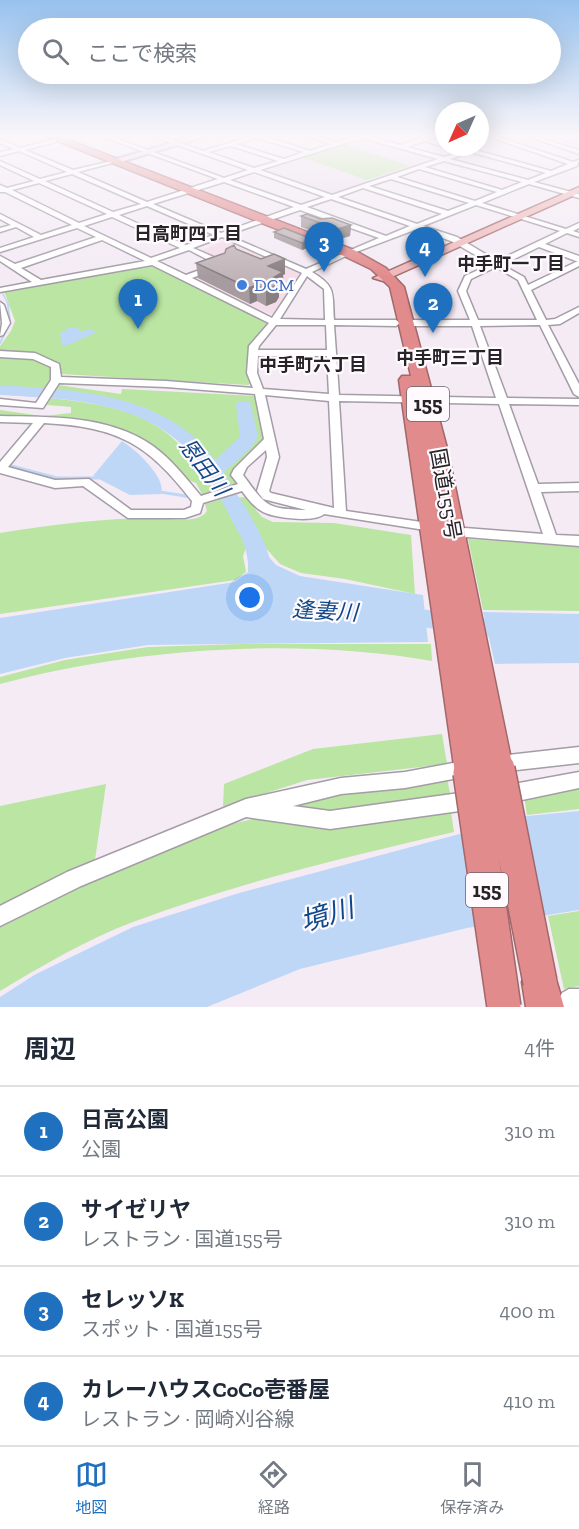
<!DOCTYPE html>
<html lang="ja">
<meta charset="utf-8">
<style>
:root{--surface:#fff;--page:#f6f6f7;--text:#1f2937;--muted:#747a83;--line:#e0e1e3;--accent:#1f71bf}
body{margin:0;font-family:"Zilla Slab","Noto Sans JP",serif;background:var(--page);color:var(--text)}
.compass{position:absolute;left:435px;top:102px;width:54px;height:54px;border-radius:50%;background:var(--surface);box-shadow:0 6px 24px #0002;rotate:225deg}
.you{position:absolute;left:250px;top:598px;width:21px;height:21px;margin:-15px;border:4px solid #fff;border-radius:50%;background:#1a73e8;box-shadow:0 0 0 9px #1a73e833}
.badge{display:grid;place-items:center;width:39px;height:39px;border-radius:50%;background:var(--accent);color:#fff;font-size:20px;font-weight:700}
.pin{position:absolute;translate:-50% -50px;filter:drop-shadow(0 2px 3px #0008)}
.pin::after{content:'';position:absolute;top:32px;width:21px;height:18px;background:inherit;clip-path:polygon(0 0,100% 0,50% 100%)}
.list{margin:0;padding:0;list-style:none}
h2{display:flex;justify-content:space-between;align-items:center;height:78px;margin:0;padding:0 24px;font-size:26px}
h2 small{font-size:20px;font-weight:400;color:var(--muted)}
.list li{display:grid;grid-template-columns:39px 1fr auto;gap:18px;align-items:center;box-sizing:border-box;height:90px;padding:0 24px;border-top:2px solid var(--line)}
.list b{display:block;font-size:22px;white-space:nowrap}
.list p{margin:0;font-size:20px;white-space:nowrap;color:var(--muted)}
.list em{font-size:20px;font-style:normal;color:var(--muted)}
.icon{flex:none;width:33px;height:33px;fill:none;stroke:currentColor;stroke-width:2;stroke-linecap:round;stroke-linejoin:round}
.map{position:relative;flex:none;width:579px;height:1007px;overflow:hidden}
.search{position:absolute;background:var(--surface);box-shadow:0 6px 24px #0002;left:18px;right:18px;top:18px;height:66px;display:flex;align-items:center;gap:15px;box-sizing:border-box;padding:0 21px;border-radius:33px;color:var(--muted);font-size:22px}
.sheet{height:438px;background:var(--surface)}
nav{display:flex;justify-content:space-around;align-items:center;box-sizing:border-box;height:84px;border-top:2px solid var(--line);background:var(--surface);font-size:16px;color:var(--muted)}
nav a{display:grid;justify-items:center;gap:3px}
nav .on{color:var(--accent)}
.map>svg:first-child{display:block}
.commercial{fill:#f4dde9}
.built{fill:#eddfef}
.green{fill:#bae5a2}
.water{fill:#bfd7f6}
.lines{fill:none;stroke-linecap:round;stroke-linejoin:round}
.stream-far2{stroke:#bfd7f6;stroke-width:1.5}
.stream-far1{stroke:#bfd7f6;stroke-width:2}
.stream{stroke:#bfd7f6;stroke-width:3}
.river{fill:#bfd7f6;fill-rule:evenodd}
.street-casing{stroke:#a49ca6;stroke-width:3}
.secondary-casing{stroke:#a49ca6;stroke-width:4}
.primary-casing{stroke:#a16769;stroke-width:3}
.highway-casing{stroke:#a16769;stroke-width:3}
.street{fill:#fff;fill-rule:evenodd}
.secondary{fill:#f6dcdd;fill-rule:evenodd}
.primary{fill:#eeb9bb;fill-rule:evenodd}
.highway{fill:#e28b8d;fill-rule:evenodd}
.highway-bridge-casing{stroke:#a16769;stroke-width:36;stroke-linecap:butt}
.highway-bridge{stroke:#e28b8d;stroke-width:33}
.wall{fill:#a69b9e}
.shaded-wall{fill:#877e81}
.building{fill:#c1b4b8;stroke:#877e81;stroke-width:1.5}
.shop-dot{fill:#3f7fe0;stroke:#fefafe;stroke-width:2}
.labels{text-anchor:middle;dominant-baseline:central;stroke-width:4.5;stroke-linejoin:round;paint-order:stroke}
.far-neighbourhood-label{font-size:18px;font-weight:bold;fill:#272427;stroke:#fefafe}
.far-shop-label{font-size:18px;fill:#366cbe;stroke:#fefafe;text-anchor:start}
.shield{fill:#fefafe;stroke:#686468;stroke-width:1.5}
.shield-label{font-size:20px;font-weight:bold;fill:#272427}
.street-label{font-size:21px;fill:#272427;stroke:#fefafe}
.water-label{font-size:22px;font-style:italic;fill:#0e488a;stroke:#fefafe}
.near-water-label{font-size:27px;font-style:italic;fill:#0e488a;stroke:#fefafe}
</style>
<div class="map">
<svg width="579" height="1007" viewBox="0 0 579 1007">
<rect width="100%" height="100%" fill="#f4ebf5"/>
<polygon class="commercial" points="225,241 300,272 275,316 192,278 225,264 199,251"/>
<polygon class="built" points="362,138 438,159 333,195 259,169"/>
<g class="green">
<polygon points="343,144 410,166 367,180 301,157"/>
<path d="M154,265L269,322C254,340 239,359 253,382L248,385L61,374L51,379L46,390L0,386V346L11,331L15,321L4,291Z"/>
<path d="M58,385L121,394L122,389L256,396C269,445 270,437 233,472L240,484L230,487L223,476C227,459 253,453 255,435C256,425 251,412 248,402L240,403C247,443 246,440 216,466C174,407 123,397 54,390Z"/>
<path d="M51,398C134,408 170,417 215,492L203,496L196,483L183,478L107,426L0,415V410L42,416L71,413V407L47,405Z"/>
<polygon points="245,497 262,517 273,522 334,523 411,535 415,594 345,579 301,573 280,564 255,536 233,498"/>
<path d="M222,499L248,543L243,556L246,572L235,580L0,614V533C50,525 103,518 154,518C169,518 198,525 207,511L205,504Z"/>
<polygon points="468,539 579,546 579,611 483,610"/>
<path d="M242,644H431L432,661C297,637 133,648 0,684V677L65,660L148,647Z"/>
<polygon points="442,734 447,764 307,780 223,807 224,784 313,749"/>
<polygon points="447,778 451,799 329,814 284,806 285,801"/>
<polygon points="106,784 95,860 0,905 0,806"/>
<polygon points="579,787 579,809 527,815 524,796"/>
<path d="M451,812L454,832C346,857 237,883 133,922C87,939 42,966 0,991V926L84,884L224,826L261,817L330,829Z"/>
<polygon points="579,911 579,986 564,989 548,916"/>
</g>
<g class="water">
<polygon points="68,328 78,328 80,332 90,329 97,332 68,345 62,345 60,334"/>
<path d="M122,441C135,449 167,478 161,494L130,495L93,476Z"/>
<polygon points="259,546 276,565 300,576 423,595 428,642 148,645 65,658 0,674 0,618 235,582 248,572 248,547"/>
<polygon points="483,612 579,614 579,663 495,664"/>
<polygon points="579,811 579,910 467,928 300,969 207,1007 0,1007 0,997 36,974 133,927 239,893 527,816"/>
</g>
<g class="lines">
<g class="stream-far2">
<polyline points="550,136 579,145"/>
<polyline points="0,288 9,306"/>
</g>
<polyline class="stream-far1" points="0,343 10,323 8,305"/>
<g class="stream">
<polyline points="0,463 57,478 98,478"/>
<polyline points="160,492 192,497"/>
<polyline points="216,498 227,498"/>
</g>
<g class="river">
<path d="M0,385C76,390 166,393 215,460L240,437L236,405L238,401H250L258,437L249,450L223,473C236,493 281,556 269,578L261,580L253,578C247,566 248,552 242,539C227,512 213,480 194,457C146,400 68,399 0,395Z"/>
<polygon points="400,606 513,622 521,624 525,631 521,638 513,640 400,624 392,621 389,615 392,609"/>
</g>
<defs>
<g id="street">
<path d="M68,136H77L25,150L73,170L116,160V162L78,172L147,202L218,179L101,136H109L224,178L248,170L152,136H160L203,151L252,136H263L310,151L331,144L306,136H314L336,142L357,136H367L401,145L422,138L438,136L430,139L444,143V147L425,141L407,147L444,157L480,146L481,148L475,150L551,171L568,164L487,136H495L573,162L579,160L577,166L534,182L579,194V198L529,184L482,203L566,229L579,223V228L573,231L579,233V237L567,233L545,244L579,256V266L531,290L546,320L555,319L579,307V313L560,324L548,325L579,384V397L574,394L540,325L480,326L507,398L579,399V405L509,404L538,484L579,483V491L541,492L556,535L579,536V546L467,537L454,543L450,541L448,538L450,535L465,528L543,534L499,404L339,401L346,511L435,524L437,527L435,530L431,531L324,514C315,523 274,518 263,512C254,507 248,499 242,491L203,503L200,513L185,518H128L83,486L55,488L0,473V462L33,423L0,422V416C51,417 109,415 153,446C171,459 186,478 201,496L238,484L231,475L234,469L264,439L255,394L166,387L59,383L43,408L0,405V399L36,403L51,380V367L33,359L0,357V351L35,353L59,364L61,377L166,381L253,388L247,373L249,346L269,323L152,265L0,292V288L32,282L0,261V256L15,264L96,237L77,228L0,252V248L34,237L16,227L0,232V228L11,225L0,219V214L41,235L72,225L5,192H0V185L7,188L34,181L0,165V161L40,179L67,172L19,151L0,156V152L14,149L0,143V139L20,148ZM257,138L304,152L284,159L236,144ZM362,138L438,159L332,195L260,170ZM231,146L278,161L254,168L208,152ZM470,152L546,173L528,180L450,159ZM444,161L522,182L502,190L425,167ZM419,169L497,192L475,201L397,177ZM254,172L325,197L301,205L230,180ZM72,174L141,204L113,212L45,181ZM391,179L469,203L448,211L369,186ZM224,182L294,207L221,233L153,204ZM39,183L107,214L79,223L12,190ZM363,188L442,214L417,224L338,197ZM331,199L410,226L386,236L307,207ZM476,205L560,231L497,261L457,237L423,226ZM147,206L214,235L186,245L119,215ZM300,210L379,238L306,269L227,235ZM112,217L180,248L151,258L84,226ZM417,229L451,241L491,264L465,276L458,291L470,320H407L403,323L407,326H472L496,398L339,395L334,325L396,326L400,323L396,320H334C332,293 337,287 312,272L348,255ZM222,237L302,273L272,318L192,278L225,266V262L193,248ZM102,240L145,261L41,280L21,268ZM539,247L576,261H578L528,285L524,277L502,265ZM189,250L216,264L186,275L157,261ZM496,267L518,280L537,320H478L466,291L471,279ZM307,276L324,289L325,320L280,319ZM276,325H326L327,350H258L259,346ZM258,356H327L329,394L263,389L257,373ZM265,395L329,401L334,508L271,493L269,491L279,457ZM44,423C118,427 147,443 192,501L191,507L184,510H131L89,479L55,480L8,467ZM266,450L267,457L257,491L263,499L306,510C266,509 266,506 243,475L247,467Z"/>
<polygon points="527,136 535,136 579,150 579,154"/>
<polygon points="568,136 579,136 579,140 569,137"/>
<polygon points="0,302 4,305 10,323 3,335 0,336 2,323"/>
<polygon points="579,747 579,763 498,772 492,770 490,764 492,758 498,756"/>
<polygon points="469,760 475,762 477,768 475,774 469,776 405,788 341,794 293,806 330,811 474,791 480,794 483,800 480,806 474,809 330,829 246,817 81,886 0,926 0,906 67,872 246,799 341,778 405,772"/>
<polygon points="579,772 579,788 503,804 497,801 494,795 497,789 503,786"/>
<polygon points="569,989 579,989 579,1007 561,1007 558,1000 562,993"/>
</g>
<g id="secondary">
<polygon points="195,136 207,136 117,163 110,161"/>
<polygon points="358,136 368,136 364,138"/>
</g>
<polygon id="primary" points="579,187 579,193 383,281 373,278"/>
<g id="highway">
<polygon points="45,136 58,136 354,250 386,268 404,287 448,452 513,769 508,779 498,783 488,779 485,772 480,783 470,787 460,783 455,773 399,380 402,376 411,376 390,287 371,269 344,256"/>
<polygon points="540,964 553,969 564,1007 526,1007 522,982 527,969"/>
</g>
</defs>
<use href="#street" class="street-casing"/>
<use href="#secondary" class="secondary-casing"/>
<use href="#primary" class="primary-casing"/>
<use href="#highway" class="highway-casing"/>
<use href="#street" class="street"/>
<use href="#secondary" class="secondary"/>
<use href="#primary" class="primary"/>
<use href="#highway" class="highway"/>
<defs>
<g id="highway-bridge">
<polyline points="498,769 540,982"/>
<polyline points="470,773 504,1007"/>
</g>
</defs>
<use href="#highway-bridge" class="highway-bridge-casing"/>
<use href="#highway-bridge" class="highway-bridge"/>
</g>
<g class="wall">
<polygon points="301,216 320,219 351,225 350,236 336,240 301,227"/>
<polygon points="274,232 312,239 312,246 302,250 274,238"/>
<polygon points="236,249 261,259 285,259 285,274 283,275 284,288 279,291 279,297 276,302 266,306 257,301 250,304 198,278 196,263"/>
</g>
<g class="shaded-wall">
<polygon points="351,225 350,236 336,240 337,229"/>
<polygon points="312,239 312,246 302,250 302,243"/>
<polygon points="285,259 285,274 283,275 284,288 279,291 279,297 276,302 266,306 266,290 268,266"/>
<polygon points="256,285 257,301 250,304 249,288"/>
</g>
<g class="building">
<polygon points="307,214 320,219 332,218 351,225 337,229 301,216"/>
<polygon points="284,228 312,239 302,243 274,232"/>
<polygon points="234,245 236,249 261,259 274,254 285,259 268,266 283,272 273,278 279,281 275,286 266,290 256,285 249,288 196,263 225,253 226,249"/>
</g>
<linearGradient id="sky" x2="0" y2="1"><stop stop-color="#97c2ee"/><stop offset="0.49" stop-color="#faf6fa"/><stop offset="1" stop-color="#faf6fa" stop-opacity="0"/></linearGradient>
<rect width="579" height="277" fill="url(#sky)"/>
<circle class="shop-dot" cx="242" cy="285" r="6"/>
<g class="labels">
<g class="far-neighbourhood-label">
<text x="188" y="234">日高町四丁目</text>
<text x="511" y="264">中手町一丁目</text>
<text x="450" y="358">中手町三丁目</text>
<text x="313" y="365">中手町六丁目</text>
</g>
<g class="far-shop-label">
<text x="254" y="285">DCM</text>
</g>
<g class="shield">
<rect x="407" y="387" width="42" height="34" rx="4.5"/>
<rect x="466" y="873" width="42" height="34" rx="4.5"/>
</g>
<g class="shield-label">
<text x="428" y="404">155</text>
<text x="487" y="890">155</text>
</g>
<g class="street-label">
<text transform="translate(446 494) rotate(80)">国道155号</text>
</g>
<g class="water-label">
<text transform="translate(204 467) rotate(53)">恩田川</text>
<text transform="translate(325 611) rotate(3)">逢妻川</text>
</g>
<g class="near-water-label">
<text transform="translate(327 915) rotate(-17)">境川</text>
</g>
</g>
</svg>
<svg class="compass" viewBox="-18 -18 36 36"><path d="M0-13l5 13h-10z" fill="#e53935"/><path d="M0 13l5-13h-10z" fill="#747a83"/></svg>
<div class="you"></div>
<div class="pin badge" style="left:138px;top:329px">1</div>
<div class="pin badge" style="left:433px;top:333px">2</div>
<div class="pin badge" style="left:324px;top:272px">3</div>
<div class="pin badge" style="left:425px;top:277px">4</div>
<div class="search"><svg class="icon" aria-label="search" viewBox="0 0 24 24"><circle cx="10" cy="10" r="6"/><path d="M15 15l6 6"/></svg>ここで検索</div>
</div>
<section class="sheet">
<h2>周辺<small>4件</small></h2>
<ul class="list">
<li><span class="badge">1</span><div><b>日高公園</b><p>公園</p></div><em>310 m</em></li>
<li><span class="badge">2</span><div><b>サイゼリヤ</b><p>レストラン · 国道155号</p></div><em>310 m</em></li>
<li><span class="badge">3</span><div><b>セレッソK</b><p>スポット · 国道155号</p></div><em>400 m</em></li>
<li><span class="badge">4</span><div><b>カレーハウスCoCo壱番屋</b><p>レストラン · 岡崎刈谷線</p></div><em>410 m</em></li>
</ul>
</section>
<nav>
<a class="on"><svg class="icon" aria-label="map" viewBox="0 0 24 24"><path d="M3 6l6-2 6 2 6-2v14l-6 2-6-2-6 2zM9 4v14M15 6v14"/></svg>地図</a>
<a><svg class="icon" aria-label="directions" viewBox="0 0 24 24"><path d="M12 3l9 9-9 9-9-9zM9 14v-3h6M13 9l2 2-2 2"/></svg>経路</a>
<a><svg class="icon" aria-label="saved" viewBox="0 0 24 24"><path d="M7 4h10v16l-5-4-5 4z"/></svg>保存済み</a>
</nav>
